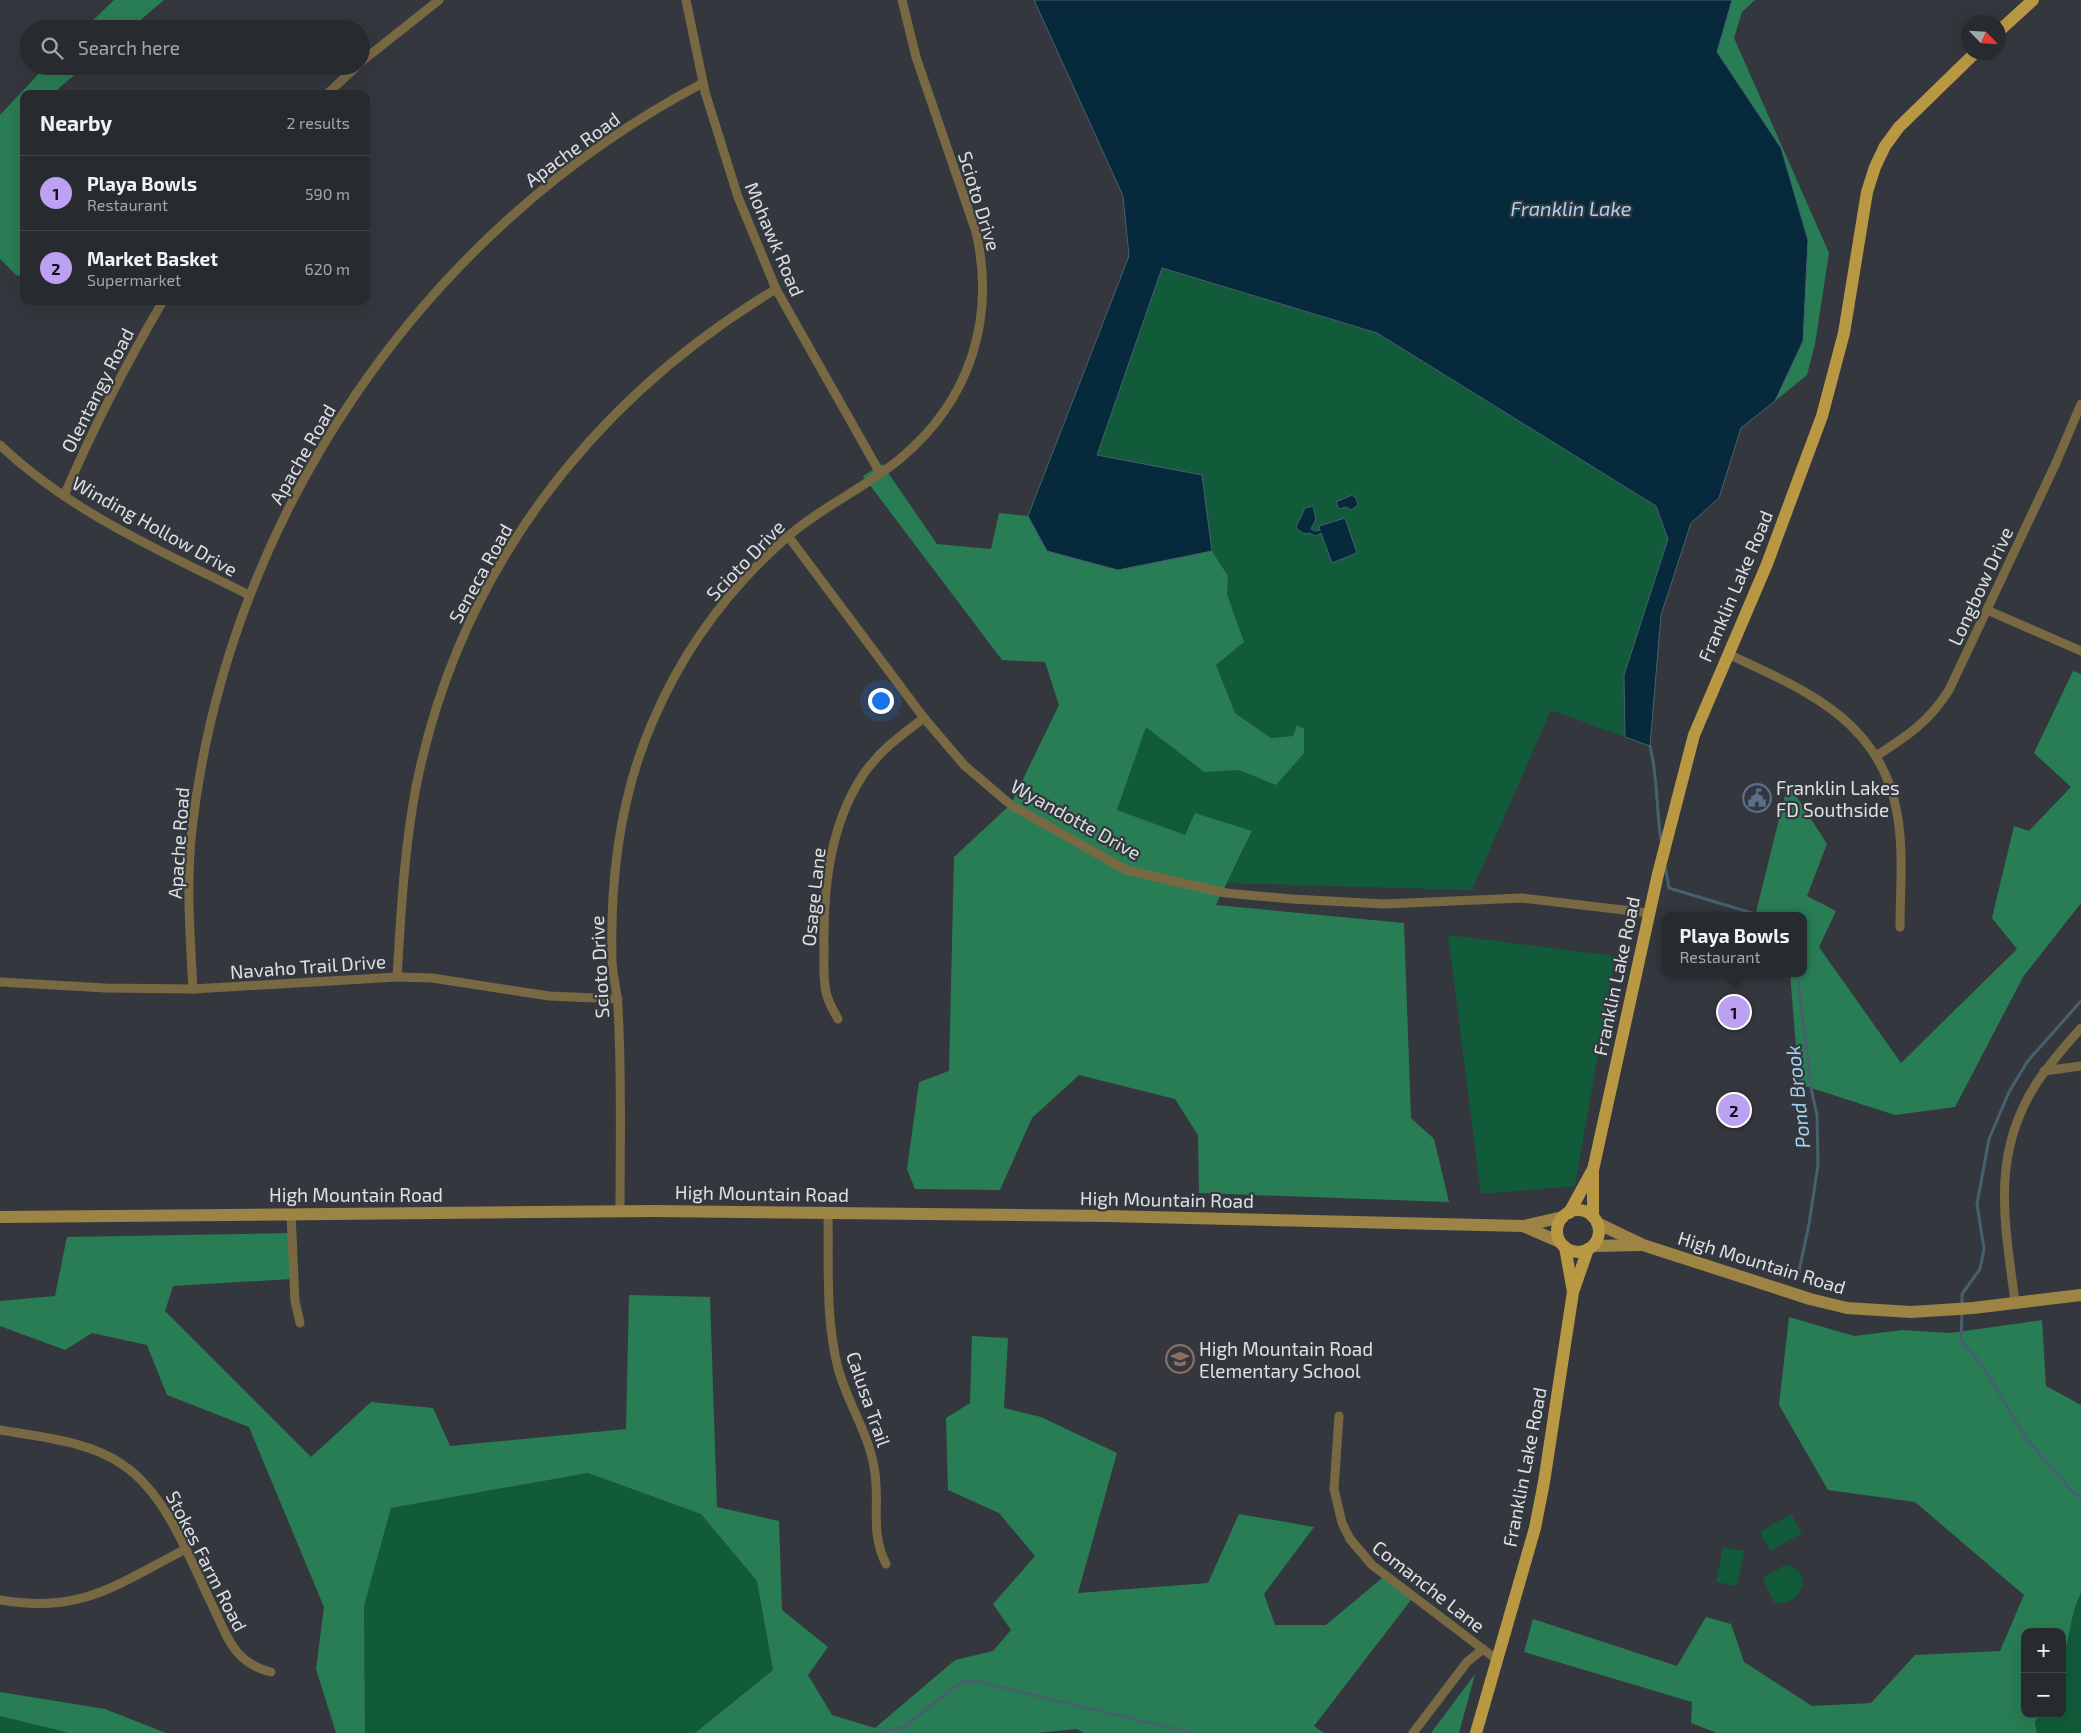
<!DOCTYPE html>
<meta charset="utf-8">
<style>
:root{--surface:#272a2e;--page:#2f3236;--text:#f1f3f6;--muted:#a4a7aa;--line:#43464a;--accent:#bca0f2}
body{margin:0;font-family:"Exo 2",sans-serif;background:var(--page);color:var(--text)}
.controls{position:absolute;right:15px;bottom:15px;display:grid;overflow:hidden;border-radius:10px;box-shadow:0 5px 20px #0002}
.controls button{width:45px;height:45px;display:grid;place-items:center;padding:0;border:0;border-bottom:1px solid var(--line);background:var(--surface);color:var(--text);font:25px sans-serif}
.compass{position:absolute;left:1961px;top:15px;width:45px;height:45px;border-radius:50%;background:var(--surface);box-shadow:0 5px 20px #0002;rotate:115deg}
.you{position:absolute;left:880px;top:700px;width:18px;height:18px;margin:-12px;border:4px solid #fff;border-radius:50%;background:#1a73e8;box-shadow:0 0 0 8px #1a73e833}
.badge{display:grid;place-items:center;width:32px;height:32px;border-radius:50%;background:var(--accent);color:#111;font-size:16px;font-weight:700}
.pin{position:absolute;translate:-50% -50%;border:2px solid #fff;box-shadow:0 1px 5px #0006}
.popup{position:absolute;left:1662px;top:912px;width:145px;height:65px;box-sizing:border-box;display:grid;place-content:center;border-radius:10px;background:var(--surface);filter:drop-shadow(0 1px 4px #0005);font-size:16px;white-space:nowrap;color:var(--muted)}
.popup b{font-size:19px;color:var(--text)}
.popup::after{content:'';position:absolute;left:50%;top:100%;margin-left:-10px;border:10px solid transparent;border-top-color:var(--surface)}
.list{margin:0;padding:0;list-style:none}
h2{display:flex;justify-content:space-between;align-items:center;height:65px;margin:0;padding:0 20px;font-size:21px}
h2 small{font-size:16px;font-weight:400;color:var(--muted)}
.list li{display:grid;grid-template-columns:32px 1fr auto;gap:15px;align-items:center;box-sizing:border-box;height:75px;padding:0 20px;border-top:1px solid var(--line)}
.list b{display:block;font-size:19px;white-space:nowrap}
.list p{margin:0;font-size:16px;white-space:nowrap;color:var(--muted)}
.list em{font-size:16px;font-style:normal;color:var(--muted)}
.icon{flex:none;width:28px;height:28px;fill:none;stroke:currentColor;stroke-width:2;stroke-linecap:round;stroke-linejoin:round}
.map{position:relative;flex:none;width:2081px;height:1733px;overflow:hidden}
.search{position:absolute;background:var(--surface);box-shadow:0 5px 20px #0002;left:20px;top:20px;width:350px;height:55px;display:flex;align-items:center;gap:12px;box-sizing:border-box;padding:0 18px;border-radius:28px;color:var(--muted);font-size:19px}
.panel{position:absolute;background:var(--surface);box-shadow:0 5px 20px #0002;left:20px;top:90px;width:350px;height:215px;border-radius:10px}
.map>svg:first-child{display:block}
.green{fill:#115b3a}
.forest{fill:#297d54}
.water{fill:#07293c;stroke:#47606e}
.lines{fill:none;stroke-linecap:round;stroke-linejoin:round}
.stream{stroke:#47606e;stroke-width:3}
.street{stroke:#796943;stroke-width:9}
.secondary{stroke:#9d8445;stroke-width:12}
.primary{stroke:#b99844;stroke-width:12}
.labels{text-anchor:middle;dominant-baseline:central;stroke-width:4.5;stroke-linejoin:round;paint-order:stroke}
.street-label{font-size:19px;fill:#dde0e3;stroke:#34383e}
.poi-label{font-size:19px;fill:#dde0e3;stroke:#34383e;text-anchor:start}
.water-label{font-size:20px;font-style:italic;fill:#a5d3f1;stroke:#34383e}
</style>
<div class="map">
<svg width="2081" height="1733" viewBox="0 0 2081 1733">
<rect width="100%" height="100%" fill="#34383e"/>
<g class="green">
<polygon points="1161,268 1377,333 1656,505 1668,539 1624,675 1625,737 1551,710 1472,890 1227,883 1252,832 1185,835 1117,811 1146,727 1204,772 1239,770 1276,785 1293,736 1271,738 1235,713 1216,665 1236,616 1226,594 1228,576 1212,551 1202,475 1097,455"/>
<polygon points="1448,935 1615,956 1575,1186 1481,1194"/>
<polygon points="588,1473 701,1514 757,1581 773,1670 695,1733 365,1733 364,1606 391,1508"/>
<polygon points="1791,1514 1802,1533 1771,1551 1760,1532"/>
<polygon points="1723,1547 1744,1551 1737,1586 1716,1582"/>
<path d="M1785,1565C1817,1571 1801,1608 1774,1602L1763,1578Z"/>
<polygon points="2081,1593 2081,1733 2037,1733 2035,1723 2039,1714 2062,1714 2062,1658 2066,1648 2075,1604"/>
<polygon points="0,1716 69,1732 70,1733 0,1733"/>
</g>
<g class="forest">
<polygon points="114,0 164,0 130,29 84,29"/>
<polygon points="1732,0 1755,0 1742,12 1734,38 1829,253 1815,344 1807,375 1775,401 1803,341 1717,52"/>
<polygon points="46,66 85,66 58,89 62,94 24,94 24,277 16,275 0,259 0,115"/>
<polygon points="882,464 937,544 991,549 999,513 1028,516 1047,551 1118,570 1212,551 1228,576 1227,594 1244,642 1216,665 1235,713 1271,738 1293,736 1297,725 1304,729 1304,753 1276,785 1239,770 1204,772 1146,727 1117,810 1185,835 1195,813 1252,831 1216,905 1404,923 1411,1118 1434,1139 1449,1202 1199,1193 1198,1135 1175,1099 1079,1075 1032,1118 1000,1190 915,1189 907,1169 919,1082 949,1071 954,857 1011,804 1059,705 1045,662 1002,660 863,476"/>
<polygon points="2073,671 2081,674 2081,903 2023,977 1955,1107 1895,1115 1799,1084 1790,973 1803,973 1803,916 1755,916 1788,783 1827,844 1807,896 1836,911 1819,947 1901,1063 2017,949 1992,918 2014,826 2029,831 2071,787 2034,753"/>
<polygon points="291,1233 292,1279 173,1286 165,1311 311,1457 371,1402 433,1408 450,1446 626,1429 629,1295 710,1297 717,1507 779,1521 782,1610 828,1647 808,1675 832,1715 875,1728 955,1660 993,1651 1011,1630 993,1604 1035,1556 999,1513 948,1490 946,1418 970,1403 972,1336 1008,1338 1004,1408 1041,1417 1117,1453 1078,1593 1208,1583 1239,1514 1314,1527 1264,1594 1275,1625 1326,1625 1388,1573 1414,1596 1314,1726 1324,1733 1084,1733 1077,1729 1036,1733 695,1733 773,1670 757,1581 701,1514 588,1473 391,1508 364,1606 365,1733 336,1733 316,1669 324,1607 249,1427 167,1395 147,1345 92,1333 65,1350 0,1326 0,1301 55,1296 67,1237"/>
<path d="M1789,1317L1854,1336L1902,1330L1950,1333L2042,1320L2046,1386L2081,1405V1593C2070,1613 2071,1637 2062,1658V1632H2025V1714H2039L2035,1723L2037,1733H1717L1691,1723L1692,1702L1524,1652L1533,1619L1677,1666L1706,1617L1731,1624L1744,1662L1812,1706L1871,1703L1915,1655L2000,1651L2024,1595L1915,1502L1828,1490L1779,1405Z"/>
<polygon points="1475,1674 1459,1733 1431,1733"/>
<polygon points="0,1692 105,1709 166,1733 70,1733 0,1716"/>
</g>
<g class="water">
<polygon points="1034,0 1732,0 1717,52 1781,148 1808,240 1803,341 1775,401 1741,428 1719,498 1691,523 1661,615 1650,746 1625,737 1624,675 1668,539 1656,506 1377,333 1162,268 1097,455 1202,475 1212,551 1118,570 1047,551 1028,516 1129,256 1123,196"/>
<polygon points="1352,495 1356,498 1358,505 1351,510 1346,507 1339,509 1336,502"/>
<polygon points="1313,506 1316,519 1311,529 1315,531 1320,530 1319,526 1345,518 1357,553 1332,563 1321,533 1316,536 1309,533 1305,534 1298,530 1296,527 1305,508"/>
</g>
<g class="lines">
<g class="stream">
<path d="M1650,746C1658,777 1656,809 1661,840"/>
<polyline points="1665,866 1669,888 1762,916"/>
<polyline points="1797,973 1812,1093 1817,1115 1818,1165 1809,1224 1798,1276"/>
<polyline points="1962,1307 1962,1294 1980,1269 1984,1249 1977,1204 1989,1139 2009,1092 2027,1062 2081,1001"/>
<polyline points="1962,1313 1961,1340 1982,1365 2026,1438 2071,1490 2081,1498"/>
<polyline points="876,1733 904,1727 961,1682 976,1681 1191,1733"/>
</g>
<g class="street">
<polyline points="686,0 705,92 738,197 776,289 880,473"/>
<polyline points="361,62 439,0"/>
<polyline points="327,94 357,66"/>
<path d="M0,445C70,512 163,552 249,595"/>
<path d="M64,496C93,428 126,364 163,301"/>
<polyline points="788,536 924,718 964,765 1011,805 1126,870 1226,893 1292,899 1384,904 1522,898 1649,913"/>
<polyline points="1987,610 2081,651"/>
<path d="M1728,654C1803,689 1881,720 1897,813C1904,850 1900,890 1900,927"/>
<path d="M1876,756C1907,736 1929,722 1949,690L2056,463L2081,404"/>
<path d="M397,977C401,913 404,850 416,787C459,572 590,401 776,289"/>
<polyline points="0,982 106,988 193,989 397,977 432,978 549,996 618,999"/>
<path d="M193,989C190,935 186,882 192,829C228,516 424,229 703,83"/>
<path d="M838,1019C833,1010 828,1002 826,992C823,979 824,964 824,950C823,891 829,826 863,775C879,751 901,735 924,718"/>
<polyline points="2044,1071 2081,1066"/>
<path d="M620,1211C620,1144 622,1076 618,1009C618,992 612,976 612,959C610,878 620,797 652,723C682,652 728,589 786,538C821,507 865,488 901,458C970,400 996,319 976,232L916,57L902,0"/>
<path d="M828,1213C829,1264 825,1318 838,1368C847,1402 868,1432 874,1467C881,1503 869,1530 886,1564"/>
<polyline points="291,1214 295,1301 300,1323"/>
<path d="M2015,1302C2005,1224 1990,1156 2036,1084C2049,1064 2065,1046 2081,1028"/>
<polyline points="1339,1416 1334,1489 1342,1523 1350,1539 1372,1565 1496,1659"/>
<path d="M0,1430C40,1437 89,1441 123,1465C168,1495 191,1563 215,1611C222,1626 228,1642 239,1654C248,1664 259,1669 271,1672"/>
<path d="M0,1600C81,1614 116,1585 184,1550"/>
<polyline points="1413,1733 1467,1662 1483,1649"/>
</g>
<g class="secondary">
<polyline points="0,1217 654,1211 1107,1216 1523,1226 1563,1217"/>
<polyline points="1597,1223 1643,1245 1810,1299 1847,1308 1911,1312 1973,1308 2081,1295"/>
<polyline points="1523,1226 1560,1242"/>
<polyline points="1593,1246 1641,1245"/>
</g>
<g class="primary">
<polyline points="1998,32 2033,0"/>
<circle cx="1578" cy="1231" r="21"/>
<polyline points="1569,1213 1592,1171"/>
<polyline points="1593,1217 1593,1170 1658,874 1694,735 1767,564 1822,416 1844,333 1867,192 1875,167 1885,146 1899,127 1976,52"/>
<polyline points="1565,1247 1573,1292"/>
<polyline points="1476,1733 1535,1528 1544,1482 1573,1292 1588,1249"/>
</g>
</g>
<defs>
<symbol id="civic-ring" viewBox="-11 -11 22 22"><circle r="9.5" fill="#34383e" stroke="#5c6f8a" stroke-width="1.5"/><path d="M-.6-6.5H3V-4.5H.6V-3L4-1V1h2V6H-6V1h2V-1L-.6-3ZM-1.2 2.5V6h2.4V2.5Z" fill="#5c6f8a"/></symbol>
<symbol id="school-ring" viewBox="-11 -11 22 22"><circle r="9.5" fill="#34383e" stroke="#8d6e63" stroke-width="1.5"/><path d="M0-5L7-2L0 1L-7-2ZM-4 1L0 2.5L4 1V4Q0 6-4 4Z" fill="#8d6e63"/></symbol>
</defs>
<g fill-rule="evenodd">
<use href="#civic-ring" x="1741" y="782" width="32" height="32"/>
<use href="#school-ring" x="1164" y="1343" width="32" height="32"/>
</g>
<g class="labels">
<g class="street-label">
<text transform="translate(572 149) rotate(-36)">Apache Road</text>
<text transform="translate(980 201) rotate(73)">Scioto Drive</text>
<text transform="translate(775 239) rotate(67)">Mohawk Road</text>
<text transform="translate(97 390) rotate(-63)">Olentangy Road</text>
<text transform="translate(302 454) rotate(-60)">Apache Road</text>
<text transform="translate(155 526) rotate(29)">Winding Hollow Drive</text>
<text transform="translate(745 560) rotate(-46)">Scioto Drive</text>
<text transform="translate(480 573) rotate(-61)">Seneca Road</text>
<text transform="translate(1735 586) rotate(-67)">Franklin Lake Road</text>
<text transform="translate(1980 586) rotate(-65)">Longbow Drive</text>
<text transform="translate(1076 819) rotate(29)">Wyandotte Drive</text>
<text transform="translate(178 843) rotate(-86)">Apache Road</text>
<text transform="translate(813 897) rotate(-84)">Osage Lane</text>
<text transform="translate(308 966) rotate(-4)">Navaho Trail Drive</text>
<text transform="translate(599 967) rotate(-93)">Scioto Drive</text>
<text transform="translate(1616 976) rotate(-78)">Franklin Lake Road</text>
<text transform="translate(762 1193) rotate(1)">High Mountain Road</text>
<text x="356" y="1194">High Mountain Road</text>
<text transform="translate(1167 1199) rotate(1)">High Mountain Road</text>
<text transform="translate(1762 1262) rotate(17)">High Mountain Road</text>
<text transform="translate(869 1399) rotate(71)">Calusa Trail</text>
<text transform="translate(1524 1467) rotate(-79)">Franklin Lake Road</text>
<text transform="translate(207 1561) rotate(63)">Stokes Farm Road</text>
<text transform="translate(1429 1586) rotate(38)">Comanche Lane</text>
</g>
<g class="poi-label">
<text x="1776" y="787">Franklin Lakes<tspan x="1776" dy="22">FD Southside</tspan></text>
<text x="1199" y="1348">High Mountain Road<tspan x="1199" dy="22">Elementary School</tspan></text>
</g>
<g class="water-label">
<text x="1571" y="208">Franklin Lake</text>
<text transform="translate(1797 1097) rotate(-96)">Pond Brook</text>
</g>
</g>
</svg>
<div class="controls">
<button>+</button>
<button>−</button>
</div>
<svg class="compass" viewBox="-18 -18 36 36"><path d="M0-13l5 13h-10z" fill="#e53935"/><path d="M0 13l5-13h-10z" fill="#a4a7aa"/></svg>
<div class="you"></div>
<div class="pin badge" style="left:1734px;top:1012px">1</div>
<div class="popup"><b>Playa Bowls</b>Restaurant</div>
<div class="pin badge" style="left:1734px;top:1110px">2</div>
<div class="search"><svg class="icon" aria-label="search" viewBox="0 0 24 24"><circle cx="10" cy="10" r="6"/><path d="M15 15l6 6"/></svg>Search here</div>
<section class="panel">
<h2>Nearby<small>2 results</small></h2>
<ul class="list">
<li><span class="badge">1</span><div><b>Playa Bowls</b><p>Restaurant</p></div><em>590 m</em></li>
<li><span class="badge">2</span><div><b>Market Basket</b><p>Supermarket</p></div><em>620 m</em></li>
</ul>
</section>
</div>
